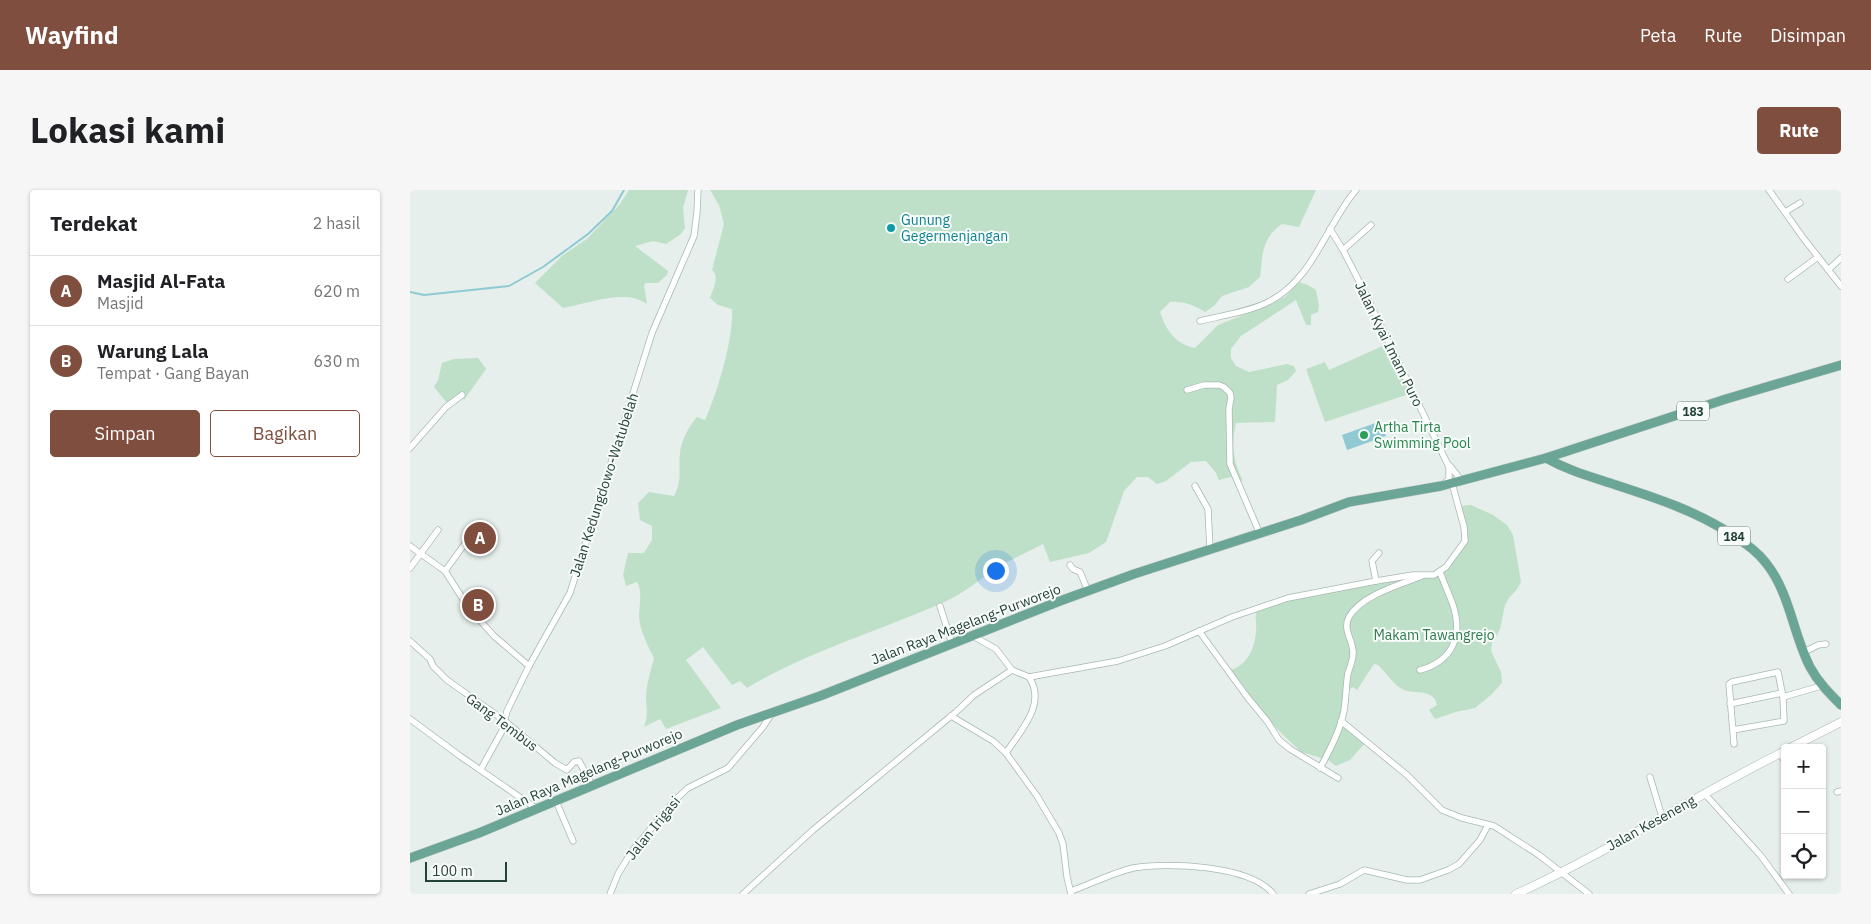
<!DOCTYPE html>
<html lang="id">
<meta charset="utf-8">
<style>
:root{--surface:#fff;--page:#f6f6f6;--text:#202124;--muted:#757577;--line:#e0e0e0;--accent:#7f4e3f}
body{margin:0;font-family:"IBM Plex Sans",sans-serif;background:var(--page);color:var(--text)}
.controls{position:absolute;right:15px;bottom:15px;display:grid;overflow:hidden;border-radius:5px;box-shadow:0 1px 4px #0004}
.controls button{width:45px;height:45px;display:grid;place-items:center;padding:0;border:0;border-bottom:1px solid var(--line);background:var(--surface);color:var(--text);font:25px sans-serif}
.scale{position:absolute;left:15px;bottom:12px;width:82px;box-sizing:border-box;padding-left:5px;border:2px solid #24423a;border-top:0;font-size:14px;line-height:18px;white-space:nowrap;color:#24423a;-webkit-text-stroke:4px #f7fbf9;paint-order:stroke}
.you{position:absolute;left:585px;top:380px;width:18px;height:18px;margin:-12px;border:4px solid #fff;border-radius:50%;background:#1a73e8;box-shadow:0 0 0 8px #1a73e833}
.badge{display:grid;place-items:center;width:32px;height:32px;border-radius:50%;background:var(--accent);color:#fff;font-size:16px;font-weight:700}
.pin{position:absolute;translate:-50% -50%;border:2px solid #fff;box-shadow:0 1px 5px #0006}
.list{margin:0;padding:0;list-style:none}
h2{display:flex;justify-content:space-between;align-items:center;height:65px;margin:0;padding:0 20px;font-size:21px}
h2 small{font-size:16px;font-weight:400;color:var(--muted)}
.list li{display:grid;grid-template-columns:32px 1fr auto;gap:15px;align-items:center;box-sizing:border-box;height:70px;padding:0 20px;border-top:1px solid var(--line)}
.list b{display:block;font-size:19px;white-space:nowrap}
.list p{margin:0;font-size:16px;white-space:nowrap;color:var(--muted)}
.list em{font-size:16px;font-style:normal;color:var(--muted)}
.actions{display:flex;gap:10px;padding:15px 20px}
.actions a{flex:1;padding:11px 0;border:1px solid var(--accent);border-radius:5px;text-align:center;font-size:18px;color:var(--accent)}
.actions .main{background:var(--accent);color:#fff}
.icon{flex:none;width:28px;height:28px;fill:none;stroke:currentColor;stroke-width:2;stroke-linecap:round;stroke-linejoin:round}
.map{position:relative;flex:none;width:1431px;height:704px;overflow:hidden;border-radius:5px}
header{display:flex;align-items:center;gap:30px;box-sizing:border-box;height:70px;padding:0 25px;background:var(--accent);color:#fff}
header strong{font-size:24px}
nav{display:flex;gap:28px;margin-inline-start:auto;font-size:18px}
.intro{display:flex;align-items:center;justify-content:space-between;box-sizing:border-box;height:120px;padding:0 30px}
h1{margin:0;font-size:35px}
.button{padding:12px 22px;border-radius:5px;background:var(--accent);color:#fff;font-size:18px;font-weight:700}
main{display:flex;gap:30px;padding:0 30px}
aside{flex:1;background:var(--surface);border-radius:5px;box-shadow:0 1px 4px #0004}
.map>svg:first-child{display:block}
.green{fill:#bfe0c8}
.water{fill:#8ec9d4}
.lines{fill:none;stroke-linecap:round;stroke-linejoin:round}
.stream{stroke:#8ec9d4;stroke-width:2}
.minor-casing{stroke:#a8b8b2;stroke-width:7}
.tertiary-casing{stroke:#a8b8b2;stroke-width:9}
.primary-casing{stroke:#c2cac8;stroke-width:10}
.minor{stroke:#fff;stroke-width:5.5}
.tertiary{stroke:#fff;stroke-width:8}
.primary{stroke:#6aa596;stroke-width:9}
.culture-dot{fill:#0f9aa8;stroke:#f7fbf9;stroke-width:2}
.leisure-dot{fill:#2e9e5b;stroke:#f7fbf9;stroke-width:2}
.labels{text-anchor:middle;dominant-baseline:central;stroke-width:4;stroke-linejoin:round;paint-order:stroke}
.shield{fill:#f7fbf9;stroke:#637a73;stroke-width:1}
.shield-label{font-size:12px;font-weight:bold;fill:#24423a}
.culture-label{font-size:14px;fill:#0d838f;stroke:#f7fbf9;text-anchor:start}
.street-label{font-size:14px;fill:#24423a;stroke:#f7fbf9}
.leisure-label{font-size:14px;fill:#27864d;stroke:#f7fbf9;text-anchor:start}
.park-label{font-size:14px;fill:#2d7a4b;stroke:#f7fbf9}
</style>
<header>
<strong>Wayfind</strong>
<nav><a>Peta</a><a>Rute</a><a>Disimpan</a></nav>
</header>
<div class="intro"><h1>Lokasi kami</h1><a class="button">Rute</a></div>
<main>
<aside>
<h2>Terdekat<small>2 hasil</small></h2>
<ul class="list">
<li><span class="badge">A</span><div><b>Masjid Al-Fata</b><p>Masjid</p></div><em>620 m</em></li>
<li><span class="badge">B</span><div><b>Warung Lala</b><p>Tempat · Gang Bayan</p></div><em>630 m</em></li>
</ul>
<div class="actions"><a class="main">Simpan</a><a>Bagikan</a></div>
</aside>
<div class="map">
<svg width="1431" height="704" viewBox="0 0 1431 704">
<rect width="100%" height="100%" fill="#e6efeb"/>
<g class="green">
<path d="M219,0H278L273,18L275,38L271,44L256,54L243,51L225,56L258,81L257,85L248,93H236L234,95L237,114C215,98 178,114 153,118L125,93L153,65L177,49L210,14Z"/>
<path d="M300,0H906L889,37L872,34C851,49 853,64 850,87L839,97L812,106L804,116L795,122C784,115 773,111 760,112L750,122C756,140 765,154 785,158L808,135L858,115L875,107L889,92L898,95L906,100L909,116L908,122L901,125V135H896L886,110L831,146L821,159V168L826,176L839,182L877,174L884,176L886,181L878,190L867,195L865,232L826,233C821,255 823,271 833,291L821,287L809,290L806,283L796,271L781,272L756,291L747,294L738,287H727L714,301L696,352L679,363L640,372L633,354C618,362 602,369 588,377C569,390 552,405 530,414C466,442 397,462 337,498L330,491L322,495L293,457L276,470L311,518L256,539L250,529L234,537C239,525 236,517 236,505C237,492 241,480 244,468C238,456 230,441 229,427C229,415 233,402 227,392L216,396L213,385L218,363H234L242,350V336L230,330L228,313L239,302L264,306C273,288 268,281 270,263C271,251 279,236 287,227L295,230C307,203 324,148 322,119L308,115L300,108C303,99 310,87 302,80L314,34L309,15Z"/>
<polygon points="977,154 999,204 915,232 896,179 915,172 919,180"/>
<polygon points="68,168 76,179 54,210 52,206 38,214 24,197 28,190 32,173 44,169"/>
<path d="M1061,315L1083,325L1097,335L1103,345L1111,392L1107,399L1099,408L1095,415L1090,439L1082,453L1081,461L1091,482L1092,492L1091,494L1081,505L1065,518L1046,522L1025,529L1019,520L1027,515C1025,499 1004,504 994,500C984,496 976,482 968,475L964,474L947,500L943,497L938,500L934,532L956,552L940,570L926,576L918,570L891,562L838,511L821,480C838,475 846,456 846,439C847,431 844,428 847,420L871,412L977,390L1014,387L1032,380L1057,349L1051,316Z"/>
</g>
<polygon class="water" points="971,231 976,246 937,260 932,245"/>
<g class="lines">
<polyline class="stream" points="0,102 14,105 99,96 133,77 178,44 202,21 214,0"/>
<defs>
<g id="minor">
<polyline points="1359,0 1394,49 1431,96"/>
<polyline points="1375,22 1390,13"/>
<polyline points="920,39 933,60 952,97 1039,277 1039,289 1034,294"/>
<polyline points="933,60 961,35"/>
<polyline points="1418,80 1431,68"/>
<polyline points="1378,89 1408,67"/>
<path d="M790,131C810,126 843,121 860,111C904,88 916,35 946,0"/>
<polyline points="777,200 794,195 809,195 814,197 820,203 821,208 819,219 820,274 850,344"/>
<polyline points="0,258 36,217 52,205"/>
<polyline points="1040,276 1051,290"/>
<polyline points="785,296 798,319 800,360"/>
<polyline points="0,356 35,381 58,417 84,446 119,476"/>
<polyline points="660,375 663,379 670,382 678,401"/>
<polyline points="0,378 28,340"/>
<polyline points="35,381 59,348"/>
<polyline points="966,391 962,371 969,363"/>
<polyline points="530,416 542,454"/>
<polyline points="789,441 838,508 857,531 869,550 880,559 928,588"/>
<polyline points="561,445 586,459 602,480"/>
<polyline points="0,451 20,469 23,476 37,490 95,531 145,573 157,580 164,572 169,571 182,595"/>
<polyline points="1394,462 1408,455 1416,454"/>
<path d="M1010,480C1043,471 1053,446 1043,415C1039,404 1034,393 1030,382"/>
<polyline points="1373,507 1411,496"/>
<polyline points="1320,514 1372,503"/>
<polyline points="541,526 583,551 596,563 627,606 649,643 653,654 657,687 661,704"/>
<polyline points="0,529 50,566 127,619"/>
<polyline points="931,531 997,585 1032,620 1052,628 1084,636 1129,665 1179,704"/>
<polyline points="1323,540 1374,531 1373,507 1368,482 1322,492 1319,494 1324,554"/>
<path d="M596,563C611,540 637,514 619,487"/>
<polyline points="1370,563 1375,572"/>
<path d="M910,578C920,560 930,541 934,521C936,508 936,495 938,483C940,477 943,470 943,464C944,451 932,440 939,427C950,406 991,394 1012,386"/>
<polyline points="71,579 92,541 97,521 119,476 160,403 242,143 284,46 287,22 288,0"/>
<polyline points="1240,587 1252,627"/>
<polyline points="1427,602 1431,601"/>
<polyline points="1294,603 1351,666 1379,704"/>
<polyline points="146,611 163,651"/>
<path d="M661,701C681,694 702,683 723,678C756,672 841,675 863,704"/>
<polyline points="200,704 208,684 222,661 265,610 278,598 318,578 353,537 362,523"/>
<polyline points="333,704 403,640 546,522 564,505 602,480 619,487 708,471 755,456 822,427 878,408 966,391 1003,385 1024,385 1036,377 1055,351 1054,337 1042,293"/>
<polyline points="899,704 930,694 954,680 997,690 1010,690 1038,680 1049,674 1070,650 1078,635"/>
</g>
<g id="tertiary">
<polyline points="1380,558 1431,532"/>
<path d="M1106,704C1199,662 1284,606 1375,561"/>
</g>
<g id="primary">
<path d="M1136,268C1159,281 1182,287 1206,295C1246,308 1286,321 1321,344C1334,352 1347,361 1356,373C1380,403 1383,444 1400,477C1408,492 1419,503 1431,515"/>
<polyline points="0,668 69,643 327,535 410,506 650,411 724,384 891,330 939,312 1031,296 1136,268 1316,209 1431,175"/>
</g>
</defs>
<use href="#minor" class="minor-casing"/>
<use href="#tertiary" class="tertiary-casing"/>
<use href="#primary" class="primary-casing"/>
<use href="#minor" class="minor"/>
<use href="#tertiary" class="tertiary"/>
<use href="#primary" class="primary"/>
</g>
<circle class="culture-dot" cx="481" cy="38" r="5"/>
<circle class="leisure-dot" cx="954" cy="245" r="5"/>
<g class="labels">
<g class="shield">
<rect x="1267" y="211.5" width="32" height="19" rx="4"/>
<rect x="1308" y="336.5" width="32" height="19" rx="4"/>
</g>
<g class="shield-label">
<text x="1283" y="221">183</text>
<text x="1324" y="346">184</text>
</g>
<g class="culture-label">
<text x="491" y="30">Gunung<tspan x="491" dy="16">Gegermenjangan</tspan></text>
</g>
<g class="street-label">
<text transform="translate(979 154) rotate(64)">Jalan Kyai Imam Puro</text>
<text transform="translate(194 295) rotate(-72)">Jalan Kedungdowo-Watubelah</text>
<text transform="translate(556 434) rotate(-21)">Jalan Raya Magelang-Purworejo</text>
<text transform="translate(92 532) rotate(37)">Gang Tembus</text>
<text transform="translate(179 582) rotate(-23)">Jalan Raya Magelang-Purworejo</text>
<text transform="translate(1241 633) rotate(-29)">Jalan Keseneng</text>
<text transform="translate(243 638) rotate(-51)">Jalan Irigasi</text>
</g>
<g class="leisure-label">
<text x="964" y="237">Artha Tirta<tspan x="964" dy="16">Swimming Pool</tspan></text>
</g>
<g class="park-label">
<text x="1024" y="445">Makam Tawangrejo</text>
</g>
</g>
</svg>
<div class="controls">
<button>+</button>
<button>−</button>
<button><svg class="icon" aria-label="locate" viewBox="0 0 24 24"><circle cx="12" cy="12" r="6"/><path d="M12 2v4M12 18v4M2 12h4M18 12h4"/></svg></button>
</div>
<div class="scale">100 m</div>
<div class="you"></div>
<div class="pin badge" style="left:70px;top:348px">A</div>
<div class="pin badge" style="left:68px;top:415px">B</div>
</div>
</main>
